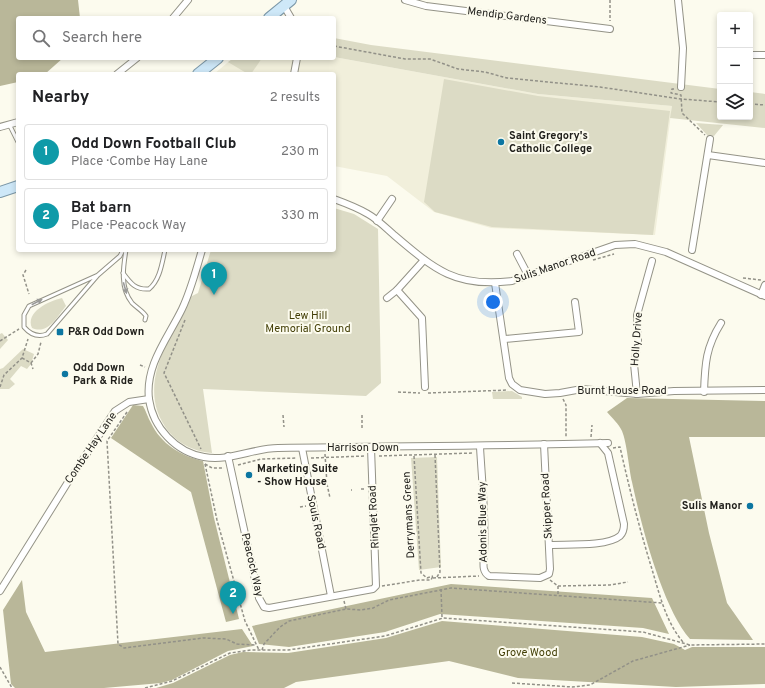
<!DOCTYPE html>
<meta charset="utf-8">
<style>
:root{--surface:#fff;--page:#f2f2f2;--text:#202124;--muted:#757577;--line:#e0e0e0;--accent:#111827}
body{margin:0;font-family:Overpass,sans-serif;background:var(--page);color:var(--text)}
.controls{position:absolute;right:12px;top:12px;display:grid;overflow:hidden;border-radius:4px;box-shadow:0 2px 6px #0003}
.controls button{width:36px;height:36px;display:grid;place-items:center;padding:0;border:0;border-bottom:1px solid var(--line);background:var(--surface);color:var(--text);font:20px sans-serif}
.you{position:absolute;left:493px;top:302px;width:14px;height:14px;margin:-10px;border:3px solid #fff;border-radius:50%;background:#1a73e8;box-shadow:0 0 0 6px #1a73e833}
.badge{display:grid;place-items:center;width:26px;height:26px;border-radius:50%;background:var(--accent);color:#fff;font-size:13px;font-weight:700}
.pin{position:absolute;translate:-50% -33px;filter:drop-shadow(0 1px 2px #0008)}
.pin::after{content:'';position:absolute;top:21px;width:14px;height:12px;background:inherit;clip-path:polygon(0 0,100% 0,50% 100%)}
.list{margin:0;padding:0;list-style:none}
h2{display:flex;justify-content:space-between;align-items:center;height:52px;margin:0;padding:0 16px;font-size:17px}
h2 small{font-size:13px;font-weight:400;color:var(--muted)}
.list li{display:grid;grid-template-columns:26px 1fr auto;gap:12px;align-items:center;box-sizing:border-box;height:56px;margin:0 8px 8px;padding:0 8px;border:1px solid var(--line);border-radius:4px}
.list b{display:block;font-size:15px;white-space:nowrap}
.list p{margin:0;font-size:13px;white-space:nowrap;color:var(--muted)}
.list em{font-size:13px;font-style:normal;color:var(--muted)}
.icon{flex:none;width:22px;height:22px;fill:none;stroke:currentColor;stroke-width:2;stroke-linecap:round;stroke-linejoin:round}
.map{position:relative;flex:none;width:765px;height:688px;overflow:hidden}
.search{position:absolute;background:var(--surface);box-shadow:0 2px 6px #0003;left:16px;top:16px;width:320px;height:44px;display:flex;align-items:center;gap:10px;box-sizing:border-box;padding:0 14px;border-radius:4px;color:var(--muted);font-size:15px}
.panel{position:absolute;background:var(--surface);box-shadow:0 2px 6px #0003;left:16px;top:72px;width:320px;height:180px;border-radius:4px}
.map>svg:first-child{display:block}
.built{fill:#f1efdb}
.green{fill:#dcdbc5}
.forest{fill:#b9b799}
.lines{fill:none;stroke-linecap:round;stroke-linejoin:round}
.lane-casing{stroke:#949387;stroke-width:5}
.street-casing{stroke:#949387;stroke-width:8}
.primary-casing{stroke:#7c98a8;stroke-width:12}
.path{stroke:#929188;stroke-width:1.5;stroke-dasharray:3 2;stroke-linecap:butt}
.lane{stroke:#fff;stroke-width:3}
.street{stroke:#fff;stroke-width:6}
.primary{stroke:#cee8f8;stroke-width:10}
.oneway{fill:#9b9b99}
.poi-dot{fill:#0c76a1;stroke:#fcfbee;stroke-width:1.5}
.labels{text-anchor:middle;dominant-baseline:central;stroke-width:4;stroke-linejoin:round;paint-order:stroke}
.street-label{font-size:11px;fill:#21201c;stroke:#fcfbee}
.poi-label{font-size:11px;font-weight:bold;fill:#21201c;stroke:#fcfbee;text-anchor:start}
.park-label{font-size:11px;fill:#433f07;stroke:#fcfbee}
</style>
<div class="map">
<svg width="765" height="688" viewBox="0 0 765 688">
<rect width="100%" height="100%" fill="#fcfbee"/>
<polygon class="built" points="334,57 538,94 672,106 655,235 491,228 434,212 387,176 334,166 334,74 214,74 233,58"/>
<g class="green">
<polygon points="334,38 371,45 720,89 720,117 750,117 750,92 765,94 765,128 670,118 672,106 538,94 334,57"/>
<polygon points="234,58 262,58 251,74 248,74 228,62"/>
<polygon points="444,79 538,96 670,111 653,235 492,227 435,212 424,202"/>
<polygon points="696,123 723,125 714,136 707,135"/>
<path d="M334,208L354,214L378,229L381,383L366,396L203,389L212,453C196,452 180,445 169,432C134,388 169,340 190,297L198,293L211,250H334Z"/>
<path d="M62,298L66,306C57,317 48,335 32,328C25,312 49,301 62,298Z"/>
<polygon points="2,333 8,340 0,349 0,334"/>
<polygon points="23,349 34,354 31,364 27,369 21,366 10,379 15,384 9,389 0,389 0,369 3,368"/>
<polygon points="512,391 522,397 522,399 493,399 492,392"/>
<polygon points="437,457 441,567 419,570 411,458"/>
</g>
<g class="forest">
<polygon points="0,0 78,0 80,18 18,18 18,58 63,58 45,74 18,74 18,82 0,86"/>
<path d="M627,398L765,401V437H689L709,533L727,603L753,640L690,639C662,607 641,524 632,482C629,469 627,443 622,431C619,424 612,418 607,412Z"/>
<path d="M133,405L143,406C146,411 148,418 151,423C161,444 181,456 203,461L214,518L239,619L226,622L191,492L111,438Z"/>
<polygon points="22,580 26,612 45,652 242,629 253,646 228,651 172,680 161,683 104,688 15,688 11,684 3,610"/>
<polygon points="451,584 652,598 669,634 643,628 440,614 385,632 289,647 259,644 252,626"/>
<polygon points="442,621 642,637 674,644 685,650 692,647 765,647 765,684 676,687 518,678 449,661 296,682 284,688 156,688 173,683 230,655 243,652 288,653 386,638"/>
</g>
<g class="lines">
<defs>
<g id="lane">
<polyline points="9,124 18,142"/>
<path d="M126,250C123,268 120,288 132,303C137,308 143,311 146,316L145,320"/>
<path d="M123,273C131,284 136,290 149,289C160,280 162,263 165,250"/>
<path d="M98,275L29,306L24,315V327C30,334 37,338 47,334L98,275L120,256L123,250"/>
</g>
<g id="street">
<polyline points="405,0 426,6 610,29"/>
<polyline points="678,0 683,48 681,87"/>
<polyline points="284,6 291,18"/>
<polyline points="173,18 188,0"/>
<polyline points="750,55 765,55"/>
<polyline points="117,74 137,58"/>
<polyline points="294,74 297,58"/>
<polyline points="0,127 18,122"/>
<polyline points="708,155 765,163"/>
<path d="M334,199C345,203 358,208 368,214C377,219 386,228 394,235C435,270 456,288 512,281L615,245L635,244L666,252L765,296"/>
<polyline points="377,221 392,199"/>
<path d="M202,250C196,270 191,290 182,309C168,338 145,365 149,399C153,428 176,452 204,457C228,462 254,448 278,448C388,446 498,446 608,443"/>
<polyline points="692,250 710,139"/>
<polyline points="517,254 528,275"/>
<polyline points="424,260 397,290 422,318 425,387"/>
<polyline points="495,283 509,378 512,384 520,390 545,394 560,393 582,389 637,394 674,391 765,390"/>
<polyline points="761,295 765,285"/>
<polyline points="387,298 397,290"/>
<polyline points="505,339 579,332 575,302"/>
<path d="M704,392C705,363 706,347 721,323"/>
<polyline points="637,394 634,364 638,342 637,315 652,261"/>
<path d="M480,447C482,482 486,518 484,553C484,562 481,571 489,576L540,578L549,574L550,569L544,444"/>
<polyline points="302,448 331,596"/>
<polyline points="228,456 259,598 264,607 269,608 373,589 376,586 371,448"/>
<path d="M550,545C566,544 607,547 620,536C623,533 624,528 624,524L608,453L600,443"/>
<polyline points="0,591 68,482 115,411 129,402 149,399"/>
</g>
<g id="primary">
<polyline points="269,18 291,0"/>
<polyline points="198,74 218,58"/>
<polyline points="0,192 18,186"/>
</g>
</defs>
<use href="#lane" class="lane-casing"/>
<use href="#street" class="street-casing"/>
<use href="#primary" class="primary-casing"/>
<g class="path">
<polyline points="610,0 610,21"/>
<polyline points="334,46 405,59 430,59 458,69 485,72 507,78 600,87 681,99 720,102"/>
<polyline points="674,89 672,89 671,93 681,95 682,113 705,135"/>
<polyline points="750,104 765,105"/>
<polyline points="593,260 614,254"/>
<polyline points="26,270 23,275 29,294"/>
<polyline points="743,278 761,280"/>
<polyline points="185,320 164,373 201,449"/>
<polyline points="0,341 19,329"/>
<polyline points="22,358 31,363 33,369"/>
<polyline points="31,363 38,354 41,342"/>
<polyline points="140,365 145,367"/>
<polyline points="0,387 4,375 22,358 28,339"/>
<polyline points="398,392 420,393"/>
<polyline points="428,393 508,390"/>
<polyline points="563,399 566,405 566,438"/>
<polyline points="127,412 107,441 118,644 124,648 203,638 226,639 237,644 256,645"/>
<polyline points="283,415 284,427"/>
<polyline points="362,415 362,428"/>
<polyline points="591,437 592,425"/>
<path d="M613,448L620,447C629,487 639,527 651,566C659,592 665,621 683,642"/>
<polyline points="325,454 327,484 330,498"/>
<polyline points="435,455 440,572 437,577"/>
<polyline points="379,456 473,453"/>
<polyline points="414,456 421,573 427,578 433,576"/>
<polyline points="311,458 365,456"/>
<polyline points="205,464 212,468 224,468"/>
<polyline points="205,464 217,520 245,621 259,650"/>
<polyline points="238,465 261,459 297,458"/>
<polyline points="361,489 366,489"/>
<polyline points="351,490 352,490"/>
<polyline points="300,507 306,506"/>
<polyline points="433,578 479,576"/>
<polyline points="550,580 558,586 610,585 628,582"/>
<polyline points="382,586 420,580 431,580 433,576"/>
<polyline points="558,586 558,595"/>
<polyline points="441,589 442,617"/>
<polyline points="344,601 346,609"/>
<polyline points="262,650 264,644 280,627 289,621 346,609 361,610 373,608 389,600 451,588 662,603"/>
<polyline points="0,667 12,688"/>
<polyline points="512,683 572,687 590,685 633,661 690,645"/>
<polyline points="145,688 172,681 230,653 251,650 288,650 385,636 443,618 643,632 690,645 765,644"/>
</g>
<use href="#lane" class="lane"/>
<use href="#street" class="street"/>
<use href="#primary" class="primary"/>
</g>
<defs><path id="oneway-solid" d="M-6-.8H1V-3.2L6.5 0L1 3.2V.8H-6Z"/></defs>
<g class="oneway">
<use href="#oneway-solid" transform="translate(125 288) rotate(74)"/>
<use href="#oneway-solid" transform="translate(37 302) rotate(-28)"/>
</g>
<g class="poi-dot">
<circle cx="501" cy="142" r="4"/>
<rect x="56" y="328" width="8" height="8" rx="2"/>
<circle cx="65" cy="374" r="4"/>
<circle cx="249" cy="475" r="4"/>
<circle cx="750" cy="506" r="4"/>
</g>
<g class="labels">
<g class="street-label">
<text transform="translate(507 16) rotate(7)">Mendip Gardens</text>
<text transform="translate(555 266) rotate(-19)">Sulis Manor Road</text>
<text transform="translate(637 339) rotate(-86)">Holly Drive</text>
<text x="622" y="391">Burnt House Road</text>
<text transform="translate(91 448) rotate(-56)">Combe Hay Lane</text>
<text x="363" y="448">Harrison Down</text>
<text transform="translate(547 506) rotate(-93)">Skipper Road</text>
<text transform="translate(409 515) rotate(-93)">Derrymans Green</text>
<text transform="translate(374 517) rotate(-93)">Ringlet Road</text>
<text transform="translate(316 522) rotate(78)">Souls Road</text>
<text transform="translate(483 522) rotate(-91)">Adonis Blue Way</text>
<text transform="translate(252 565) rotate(77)">Peacock Way</text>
</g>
<g class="poi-label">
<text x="509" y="136">Saint Gregory's<tspan x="509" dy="13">Catholic College</tspan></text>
<text x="68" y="332">P&amp;R Odd Down</text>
<text x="73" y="368">Odd Down<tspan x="73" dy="13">Park &amp; Ride</tspan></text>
<text x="257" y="469">Marketing Suite<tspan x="257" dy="13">- Show House</tspan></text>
<text x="742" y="506" text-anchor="end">Sulis Manor</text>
</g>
<g class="park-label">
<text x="308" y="316">Lew Hill<tspan x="308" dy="13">Memorial Ground</tspan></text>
<text x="528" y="653">Grove Wood</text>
</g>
</g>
</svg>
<div class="controls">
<button>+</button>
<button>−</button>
<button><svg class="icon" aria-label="layers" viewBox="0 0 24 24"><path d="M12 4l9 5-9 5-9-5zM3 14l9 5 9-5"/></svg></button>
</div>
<div class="you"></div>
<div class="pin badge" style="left:214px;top:295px;background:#0f9aa8">1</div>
<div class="pin badge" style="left:233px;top:614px;background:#0f9aa8">2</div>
<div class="search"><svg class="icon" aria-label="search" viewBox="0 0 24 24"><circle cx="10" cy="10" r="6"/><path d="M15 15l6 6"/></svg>Search here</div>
<section class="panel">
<h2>Nearby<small>2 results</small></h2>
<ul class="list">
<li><span class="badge" style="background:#0f9aa8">1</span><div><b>Odd Down Football Club</b><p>Place · Combe Hay Lane</p></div><em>230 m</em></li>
<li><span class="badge" style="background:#0f9aa8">2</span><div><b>Bat barn</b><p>Place · Peacock Way</p></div><em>330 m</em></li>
</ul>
</section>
</div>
